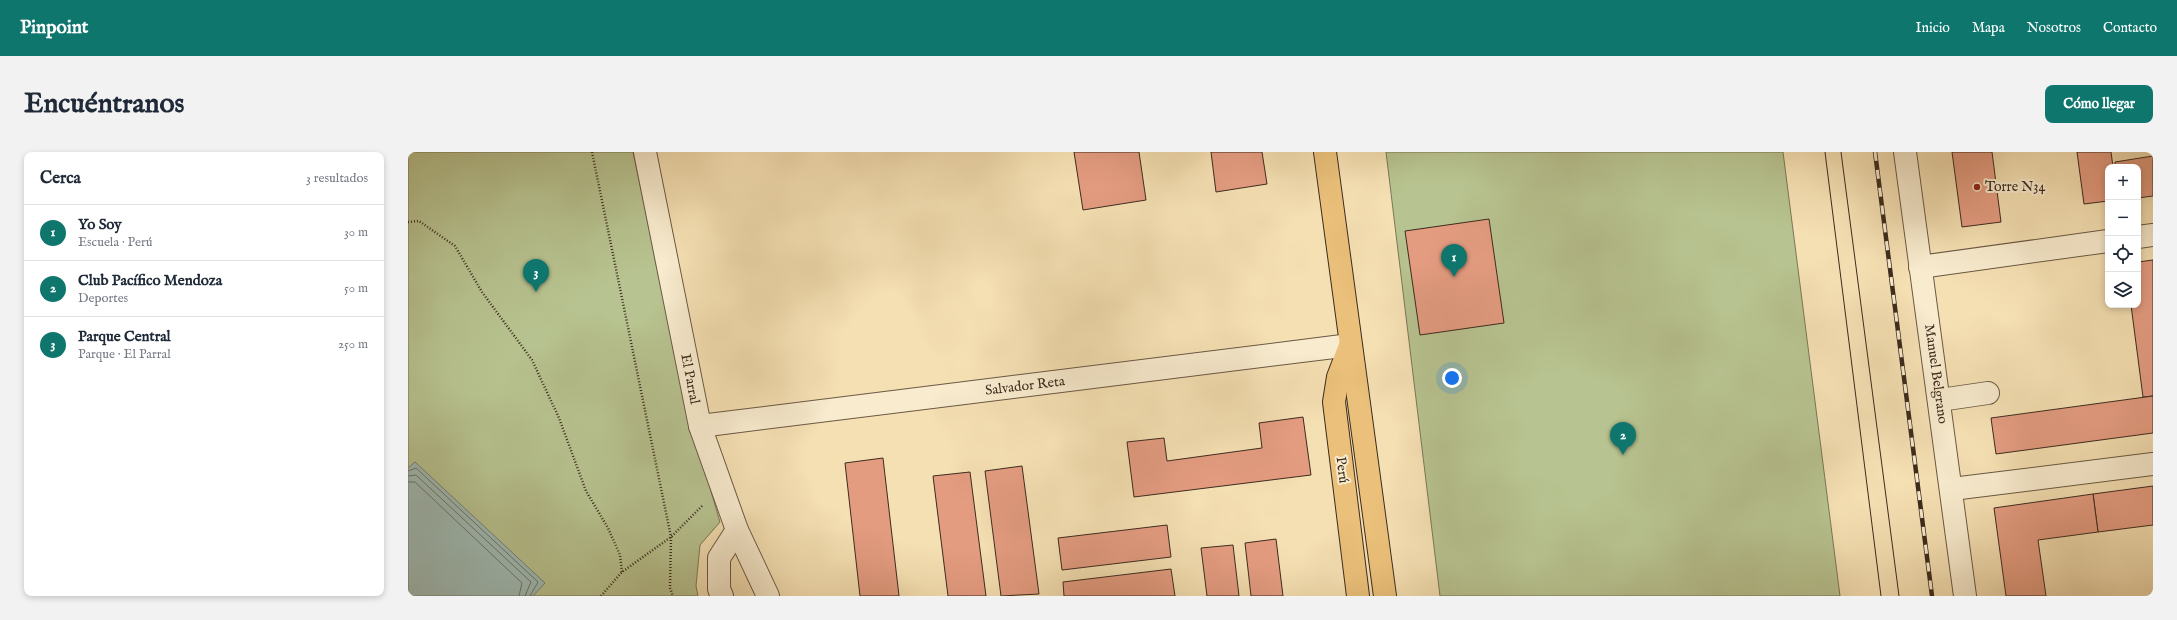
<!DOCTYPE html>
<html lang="es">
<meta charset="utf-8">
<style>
:root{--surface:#fff;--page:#f2f2f3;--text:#1f2937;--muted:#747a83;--line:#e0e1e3;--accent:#0f766e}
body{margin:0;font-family:"IM FELL English",serif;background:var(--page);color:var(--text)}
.controls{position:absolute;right:12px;top:12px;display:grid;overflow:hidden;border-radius:8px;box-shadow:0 2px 6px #0003}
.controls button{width:36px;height:36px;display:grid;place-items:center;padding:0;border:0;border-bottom:1px solid var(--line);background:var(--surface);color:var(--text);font:20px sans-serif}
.you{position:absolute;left:1044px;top:226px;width:14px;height:14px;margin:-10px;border:3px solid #fff;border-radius:50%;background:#1a73e8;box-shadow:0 0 0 6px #1a73e833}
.badge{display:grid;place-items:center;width:26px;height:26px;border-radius:50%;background:var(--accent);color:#fff;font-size:13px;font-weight:700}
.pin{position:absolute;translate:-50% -33px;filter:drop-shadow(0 1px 2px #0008)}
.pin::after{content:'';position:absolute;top:21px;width:14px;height:12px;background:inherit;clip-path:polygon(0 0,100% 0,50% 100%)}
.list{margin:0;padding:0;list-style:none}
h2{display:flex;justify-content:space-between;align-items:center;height:52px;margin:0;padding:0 16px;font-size:17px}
h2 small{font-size:13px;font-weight:400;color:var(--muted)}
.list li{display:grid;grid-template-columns:26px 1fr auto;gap:12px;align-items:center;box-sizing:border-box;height:56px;padding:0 16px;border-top:1px solid var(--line)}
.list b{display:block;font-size:15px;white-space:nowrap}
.list p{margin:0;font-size:13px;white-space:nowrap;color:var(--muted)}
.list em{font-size:13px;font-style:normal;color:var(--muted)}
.icon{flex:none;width:22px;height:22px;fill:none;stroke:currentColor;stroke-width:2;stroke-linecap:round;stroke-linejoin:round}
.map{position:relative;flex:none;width:1745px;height:444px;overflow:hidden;border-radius:8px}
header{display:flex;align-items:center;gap:24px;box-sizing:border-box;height:56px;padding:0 20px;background:var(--accent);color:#fff}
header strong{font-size:19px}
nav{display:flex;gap:22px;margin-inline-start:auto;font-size:14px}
.intro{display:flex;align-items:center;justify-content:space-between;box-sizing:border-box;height:96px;padding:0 24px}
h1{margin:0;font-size:28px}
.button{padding:10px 18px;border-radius:8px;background:var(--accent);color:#fff;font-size:14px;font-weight:700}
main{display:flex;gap:24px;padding:0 24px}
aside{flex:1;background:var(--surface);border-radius:8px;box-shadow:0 2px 6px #0003}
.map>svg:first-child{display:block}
.green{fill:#b7c390;stroke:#7a7757}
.water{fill:#9fbbb5;stroke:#778179}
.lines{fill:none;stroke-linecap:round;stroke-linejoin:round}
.shore{stroke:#6e736a;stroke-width:1}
.building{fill:#e49c81;stroke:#3c2b1e}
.minor-casing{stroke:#6a5843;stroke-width:24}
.major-casing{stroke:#3c2b1e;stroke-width:24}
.path{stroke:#3c2b1e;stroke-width:2.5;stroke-dasharray:1 2;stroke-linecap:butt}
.minor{stroke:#f8ebce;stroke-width:22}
.major{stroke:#eac07a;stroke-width:22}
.tram{stroke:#3c2b1e;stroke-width:1}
.rail-casing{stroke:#3c2b1e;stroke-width:4.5}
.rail{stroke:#f8ebce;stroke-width:3;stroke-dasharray:9;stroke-linecap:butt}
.poi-dot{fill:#8f2418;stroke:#f8ebce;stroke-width:1.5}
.labels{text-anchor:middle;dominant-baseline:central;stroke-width:4;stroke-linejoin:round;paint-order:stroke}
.poi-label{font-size:14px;fill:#3c2b1e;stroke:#f8ebce;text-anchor:start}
.street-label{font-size:14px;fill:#3c2b1e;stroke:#f8ebce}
</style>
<header>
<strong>Pinpoint</strong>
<nav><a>Inicio</a><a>Mapa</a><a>Nosotros</a><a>Contacto</a></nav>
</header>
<div class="intro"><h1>Encuéntranos</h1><a class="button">Cómo llegar</a></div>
<main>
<aside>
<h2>Cerca<small>3 resultados</small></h2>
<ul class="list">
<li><span class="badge">1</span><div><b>Yo Soy</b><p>Escuela · Perú</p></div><em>30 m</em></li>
<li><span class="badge">2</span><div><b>Club Pacífico Mendoza</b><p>Deportes</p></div><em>50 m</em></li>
<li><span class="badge">3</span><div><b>Parque Central</b><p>Parque · El Parral</p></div><em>250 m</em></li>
</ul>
</aside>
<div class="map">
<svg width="1745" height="444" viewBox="0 0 1745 444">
<rect width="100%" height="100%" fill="#f5e0b3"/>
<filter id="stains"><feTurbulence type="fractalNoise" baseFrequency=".005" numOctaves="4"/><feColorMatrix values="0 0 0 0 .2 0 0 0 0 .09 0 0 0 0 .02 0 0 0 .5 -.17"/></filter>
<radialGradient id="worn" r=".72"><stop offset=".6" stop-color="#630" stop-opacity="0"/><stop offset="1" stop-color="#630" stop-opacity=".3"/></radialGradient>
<g class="green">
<polygon points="0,0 225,0 286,281 312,370 292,393 288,434 290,444 0,444"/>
<polygon points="978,0 1375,0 1432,444 1032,444"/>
</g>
<polygon class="water" points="7,310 137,431 125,444 0,444 0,316"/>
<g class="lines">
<g class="shore">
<polyline points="0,319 8,316 130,430 122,444"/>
<polyline points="0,324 8,323 123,430 117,444"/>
<polyline points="0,330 7,330 114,431 111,444"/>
</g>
</g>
<g class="building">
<polygon points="666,0 731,0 738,48 675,58"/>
<polygon points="803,0 854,0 859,32 808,40"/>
<polygon points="1544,0 1584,0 1593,70 1554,75"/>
<polygon points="1669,0 1703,0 1705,15 1700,15 1700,49 1676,52"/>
<polygon points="1745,4 1745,44 1730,46 1730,15 1707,15 1707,10"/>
<polygon points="1081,67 1096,171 1012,183 997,79"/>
<polygon points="1745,108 1745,244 1735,245 1723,153 1730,153 1730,110"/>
<polygon points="1745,244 1745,281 1588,302 1583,266"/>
<polygon points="895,265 903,323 726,345 719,290 756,286 759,309 854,296 851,271"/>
<polygon points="475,306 491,444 452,444 437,311"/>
<polygon points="614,314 631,442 593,444 577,319"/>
<polygon points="562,320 578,444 540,444 525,324"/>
<polygon points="1745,334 1745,373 1690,380 1685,342"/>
<polygon points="1685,342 1690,380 1630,388 1638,444 1598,444 1586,356"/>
<polygon points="759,373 763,405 654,418 650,386"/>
<polygon points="868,387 875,444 843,444 837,391"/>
<polygon points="825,393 831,444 799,444 793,396"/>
<polygon points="763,417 767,444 656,444 655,430"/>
</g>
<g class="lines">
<defs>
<g id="minor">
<polyline points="237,0 292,274 329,378 360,444"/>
<polyline points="1497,0 1557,444"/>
<polyline points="1730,85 1745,83"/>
<polyline points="1512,115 1700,89"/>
<polyline points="1532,248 1580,241"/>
<polyline points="292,274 942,193"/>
<polyline points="1544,337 1745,312"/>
<polyline points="314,444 311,437 311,406 329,378"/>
</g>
<g id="major">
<polyline points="917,0 977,444"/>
<polyline points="942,194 930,225 926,250 950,444"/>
</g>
</defs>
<use href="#minor" class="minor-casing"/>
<use href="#major" class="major-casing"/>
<g class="path">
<polyline points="184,0 263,385 262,436 265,444"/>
<polyline points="0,70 11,69 47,94 74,140 124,208 151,266 178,339 200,376 212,403 214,420"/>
<polyline points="193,444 214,420 263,385 295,353"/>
</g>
<use href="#minor" class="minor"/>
<use href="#major" class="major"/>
<g class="tram">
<polyline points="1417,0 1473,444"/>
<polyline points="1433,0 1491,444"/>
</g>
<defs>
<polyline id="rail" points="1467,0 1524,444"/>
</defs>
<use href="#rail" class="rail-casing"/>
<use href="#rail" class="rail"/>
</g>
<circle class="poi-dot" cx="1569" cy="35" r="4"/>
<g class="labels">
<g class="poi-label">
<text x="1577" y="35">Torre N34</text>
</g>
<g class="street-label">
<text transform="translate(1528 222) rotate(82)">Manuel Belgrano</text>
<text transform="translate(282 227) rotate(79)">El Parral</text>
<text transform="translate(617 234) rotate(-7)">Salvador Reta</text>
<text transform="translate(934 318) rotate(83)">Perú</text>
</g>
</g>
<rect width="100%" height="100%" filter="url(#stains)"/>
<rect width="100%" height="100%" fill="url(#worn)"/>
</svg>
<div class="controls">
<button>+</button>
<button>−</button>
<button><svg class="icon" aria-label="locate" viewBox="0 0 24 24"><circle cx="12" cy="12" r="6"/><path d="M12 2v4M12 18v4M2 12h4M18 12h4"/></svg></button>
<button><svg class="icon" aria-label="layers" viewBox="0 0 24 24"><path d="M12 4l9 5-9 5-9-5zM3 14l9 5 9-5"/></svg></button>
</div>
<div class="you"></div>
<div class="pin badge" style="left:1046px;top:125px">1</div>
<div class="pin badge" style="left:1215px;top:303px">2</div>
<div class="pin badge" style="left:128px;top:140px">3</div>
</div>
</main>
